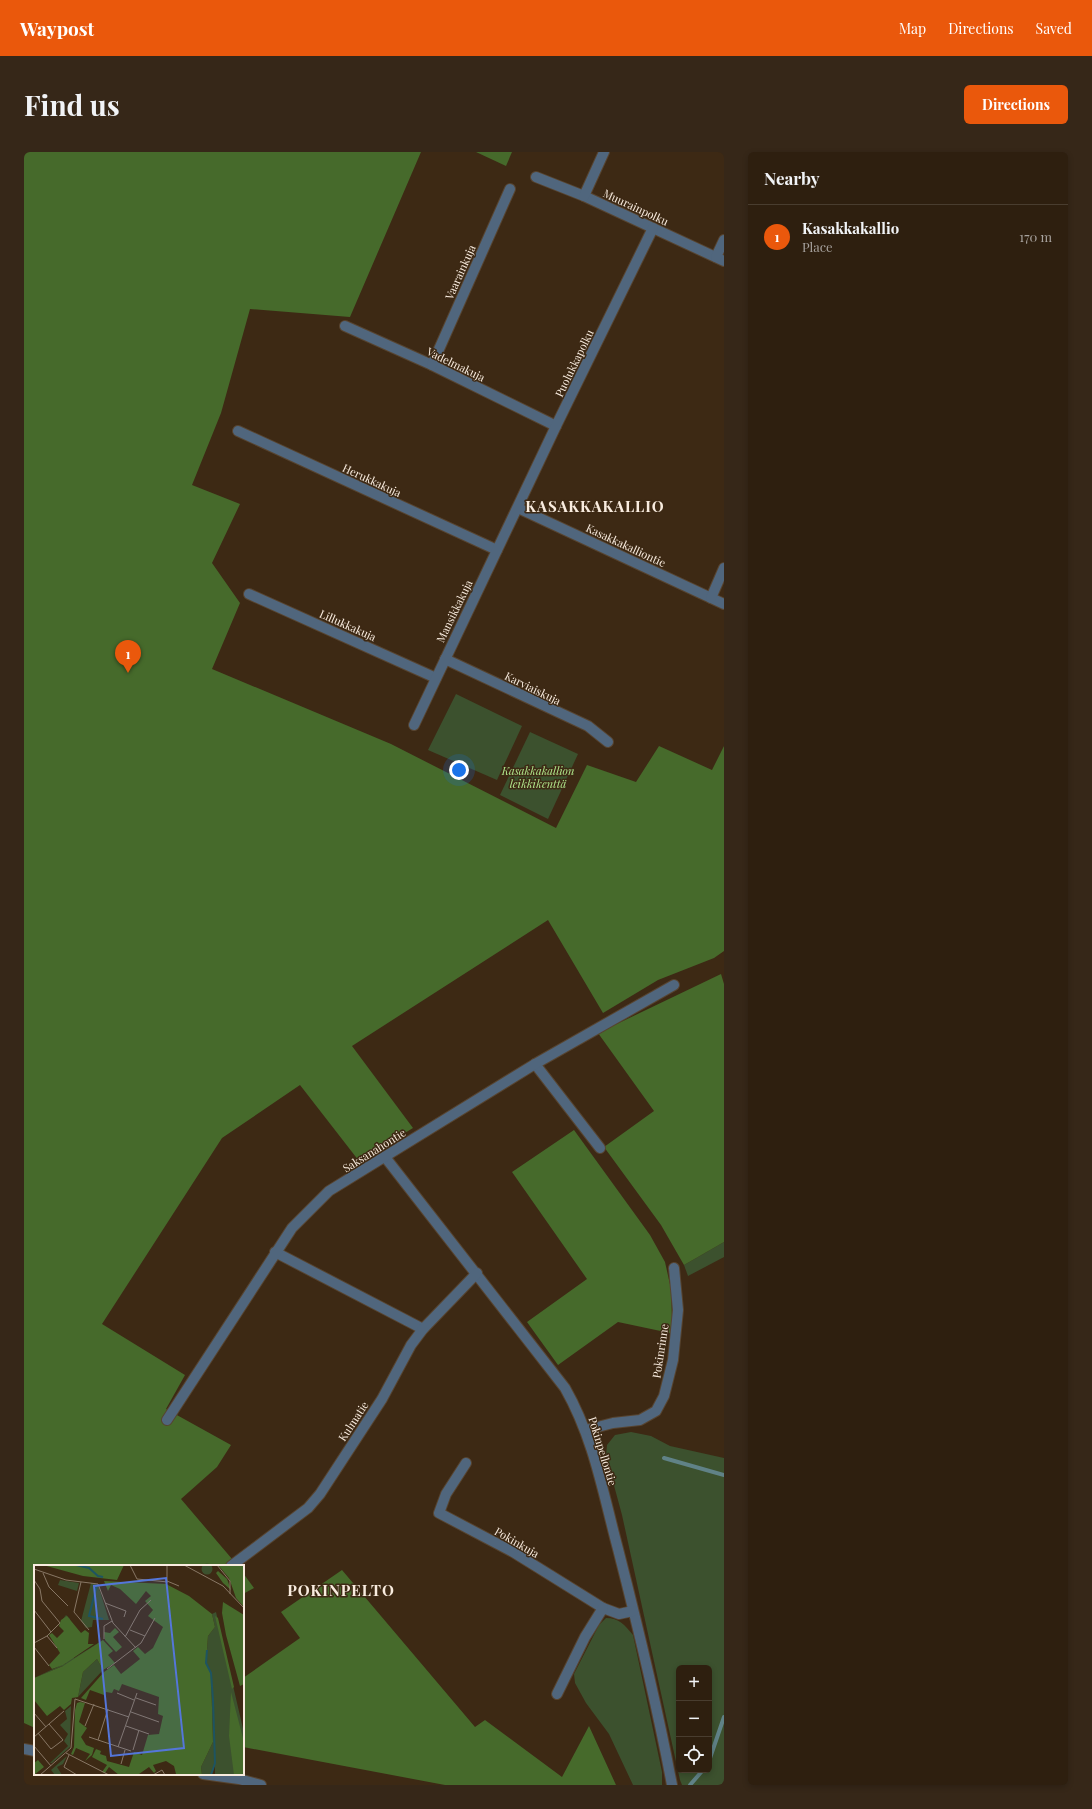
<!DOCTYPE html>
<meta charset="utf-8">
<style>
:root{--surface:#2e1f0f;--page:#362718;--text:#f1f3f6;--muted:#a7a29e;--line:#493d2f;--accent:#ea580c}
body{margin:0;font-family:"Playfair Display",serif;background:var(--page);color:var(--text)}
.controls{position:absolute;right:12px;bottom:12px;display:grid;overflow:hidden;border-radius:6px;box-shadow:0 2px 6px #0003}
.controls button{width:36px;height:36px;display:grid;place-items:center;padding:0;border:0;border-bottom:1px solid var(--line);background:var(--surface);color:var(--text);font:20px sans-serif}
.you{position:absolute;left:435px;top:618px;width:14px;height:14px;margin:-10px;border:3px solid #fff;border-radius:50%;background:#1a73e8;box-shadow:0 0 0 6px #1a73e833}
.badge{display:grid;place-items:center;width:26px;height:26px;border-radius:50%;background:var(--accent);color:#fff;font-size:13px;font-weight:700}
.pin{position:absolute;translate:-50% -33px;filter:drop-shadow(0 1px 2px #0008)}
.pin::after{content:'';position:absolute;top:21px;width:14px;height:12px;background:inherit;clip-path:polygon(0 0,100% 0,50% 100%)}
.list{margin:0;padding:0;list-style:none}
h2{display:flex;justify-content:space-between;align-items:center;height:52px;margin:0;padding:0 16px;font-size:17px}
h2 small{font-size:13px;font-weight:400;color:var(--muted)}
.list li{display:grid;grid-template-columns:26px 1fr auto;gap:12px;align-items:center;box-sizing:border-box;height:64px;padding:0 16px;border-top:1px solid var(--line)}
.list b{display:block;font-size:15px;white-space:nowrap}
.list p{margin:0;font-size:13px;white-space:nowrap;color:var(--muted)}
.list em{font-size:13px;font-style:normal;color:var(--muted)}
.icon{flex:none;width:22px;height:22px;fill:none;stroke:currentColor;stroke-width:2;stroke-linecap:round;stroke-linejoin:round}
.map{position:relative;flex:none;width:700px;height:1633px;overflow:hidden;border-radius:6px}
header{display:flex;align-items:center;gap:24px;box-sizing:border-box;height:56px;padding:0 20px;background:var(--accent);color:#fff}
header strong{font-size:19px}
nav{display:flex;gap:22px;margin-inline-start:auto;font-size:14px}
.intro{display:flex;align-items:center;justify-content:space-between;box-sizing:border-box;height:96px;padding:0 24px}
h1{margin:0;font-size:28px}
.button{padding:10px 18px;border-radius:6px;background:var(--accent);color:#fff;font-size:14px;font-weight:700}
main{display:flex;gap:24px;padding:0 24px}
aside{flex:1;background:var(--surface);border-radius:6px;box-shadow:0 2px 6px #0003}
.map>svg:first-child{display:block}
.green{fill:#3c512e;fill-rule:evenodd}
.forest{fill:#466a2b}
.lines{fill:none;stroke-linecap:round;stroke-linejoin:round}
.stream{stroke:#608287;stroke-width:4}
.street-casing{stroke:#574430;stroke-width:12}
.street{stroke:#50667d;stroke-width:10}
.labels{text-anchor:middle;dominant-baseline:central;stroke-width:3;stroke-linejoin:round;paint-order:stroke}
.street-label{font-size:11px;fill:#f9ecdf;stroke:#3d2914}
.park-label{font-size:11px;font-style:italic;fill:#afe58b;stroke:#3d2914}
.district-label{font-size:15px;font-weight:bold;letter-spacing:1px;fill:#f9ecdf;stroke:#3d2914}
.inset-river{fill:none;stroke:#1e5461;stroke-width:2}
.inset-road{fill:none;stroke:#887765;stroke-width:1}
.view{fill:#5476da;fill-opacity:0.15;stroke:#5476da;stroke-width:2}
.inset-edge{fill:none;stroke:#f9ecdf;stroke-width:2}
</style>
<header>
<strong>Waypost</strong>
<nav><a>Map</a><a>Directions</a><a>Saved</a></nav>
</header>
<div class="intro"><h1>Find us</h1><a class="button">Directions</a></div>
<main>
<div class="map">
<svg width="700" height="1633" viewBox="0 0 700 1633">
<rect width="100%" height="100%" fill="#3d2914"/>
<g class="green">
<polygon points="432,542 498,574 473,628 404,598"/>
<polygon points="506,580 554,602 524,667 476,643"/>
<polygon points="700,1090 700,1105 664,1124 660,1113"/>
<path d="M607,1280L627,1284L646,1294L700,1306V1633H658L656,1628L598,1363L582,1304L583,1293L591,1283ZM655,1516H685V1618H655Z"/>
<path d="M582,1466C595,1466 601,1473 609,1483L638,1620V1633H609L585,1582L562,1551L551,1531L550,1522L575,1473Z"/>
</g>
<g class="forest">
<polygon points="0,0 397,0 326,165 226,157 197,261 168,333 216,352 188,411 216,451 188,517 367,592 532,676 563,613 612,630 635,594 688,618 700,594 700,799 690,806 634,828 579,861 524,768 328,894 389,976 335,1009 276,933 198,986 78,1172 161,1223 142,1257 207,1293 193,1315 157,1347 214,1414 11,1414 11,1576 0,1571"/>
<polygon points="452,0 488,0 482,14"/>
<polygon points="697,822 700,832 700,1090 660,1113 637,1073 580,995 630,959 574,881"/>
<polygon points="550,978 626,1083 641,1110 647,1137 648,1167 646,1181 594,1170 534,1213 503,1170 563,1127 488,1020"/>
<polygon points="318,1418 451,1575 461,1568 538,1625 565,1574 592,1633 421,1633 219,1595 219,1526 276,1486 257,1460"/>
<polygon points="219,1421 230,1436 219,1442"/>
</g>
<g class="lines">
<g class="stream">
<polyline points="640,1306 700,1323"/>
<polyline points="685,1609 700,1565"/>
<polyline points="666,1633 679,1618"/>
</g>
<defs>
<g id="street">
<polyline points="512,25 560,44 700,109"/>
<polyline points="560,44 580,0"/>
<polyline points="692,105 700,88"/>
<polyline points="321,174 408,213 532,274"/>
<polyline points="408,213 486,37"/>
<polyline points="214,279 473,398"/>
<polyline points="494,356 700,452"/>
<polyline points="225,442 412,526"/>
<polyline points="687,446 700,416"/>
<polyline points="421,507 564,574 584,590"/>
<polyline points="390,573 532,274 629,76"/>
<polyline points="511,912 576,996"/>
<path d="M361,1005L541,1236C570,1287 579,1341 594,1397C614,1475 633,1553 648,1633"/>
<polyline points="251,1100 399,1177"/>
<polyline points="143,1268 268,1076 305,1039 511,912 650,833"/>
<polyline points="562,1278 589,1271 616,1268 632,1259 640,1244 649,1208 654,1158 650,1116"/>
<polyline points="442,1311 422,1342 415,1361 489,1400 579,1456 595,1462 609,1459"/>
<polyline points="207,1414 284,1356 296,1342 358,1247 387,1193 399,1177 453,1121"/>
<polyline points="533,1542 561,1485 579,1456"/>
<polyline points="0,1597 11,1599"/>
<polyline points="179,1622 215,1627 237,1633"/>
</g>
</defs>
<use href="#street" class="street-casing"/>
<use href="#street" class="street"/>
</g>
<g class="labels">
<g class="street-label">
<text transform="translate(612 55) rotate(25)">Muurainpolku</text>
<text transform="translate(436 120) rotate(-66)">Vaarainkuja</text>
<text transform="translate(550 211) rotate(-64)">Puolukkapolku</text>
<text transform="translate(432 212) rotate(26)">Vadelmakuja</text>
<text transform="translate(348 328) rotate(25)">Herukkakuja</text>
<text transform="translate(602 393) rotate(25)">Kasakkakalliontie</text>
<text transform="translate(430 459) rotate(-64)">Mansikkakuja</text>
<text transform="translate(324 473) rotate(24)">Lillukkakuja</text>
<text transform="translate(509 536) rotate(26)">Karviaiskuja</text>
<text transform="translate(350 998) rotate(-32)">Saksanahontie</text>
<text transform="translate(636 1199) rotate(-81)">Pokinrinne</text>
<text transform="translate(329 1269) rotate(-57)">Kulmatie</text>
<text transform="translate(579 1299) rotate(73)">Pokinpellontie</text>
<text transform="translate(493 1390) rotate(30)">Pokinkuja</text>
</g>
<g class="park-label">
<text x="514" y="618">Kasakkakallion<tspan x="514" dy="13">leikkikenttä</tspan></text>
</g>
<g class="district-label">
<text x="571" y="354">KASAKKAKALLIO</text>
<text x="317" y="1438">POKINPELTO</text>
</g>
</g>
<g transform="translate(10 1413)">
<rect width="210" height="210" fill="#3d2914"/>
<path d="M167.5 4a5.5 5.5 0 1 1 11 0a5.5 5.5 0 1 1-11 0ZM26,15L45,18L43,26L24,20ZM57,18L64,20L75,55H59L58,62L52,63L47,56ZM182,47L210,168V210H181V200L177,210H168L167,202L179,177L177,109L172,97L174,71L181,62L178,49ZM32,50L36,54L40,93L69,75L39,96V106L29,101L0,113L32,98L29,54ZM63,94L69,105L44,132L49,107ZM37,141L36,182L18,198H16L34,181L30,176L34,169L26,160L33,154L31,146ZM33,191L29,199L23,202L28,210H21L17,205Z" fill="#3c512e"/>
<path d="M9,0L59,1L90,0L83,15L49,11ZM184,0H210V42L202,33L195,13ZM184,6L193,14L197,25L189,18L182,8ZM70,16L132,19L155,31L178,49L181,62L174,71L172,97L177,109L179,177L167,202L168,210H138L142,209L140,201L132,196L119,200L122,206L120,208L115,202L105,209L85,210L75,202L71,208L68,207L73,200L58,192L62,184L67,186L66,189L72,191L73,196L95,202L100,187L108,190L114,170L125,169L129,151L124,149L125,132L88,119L85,126L80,124L78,128L72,127L70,130L56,125L52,135L47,133L70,107L80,100L87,109L106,94L99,86L104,82L111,89L119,83L129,62L114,51L119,45L111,36L117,31L112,26L102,39L86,24L77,20L74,26ZM189,37L210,50V119L206,121L192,70L188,48ZM33,51L47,68L51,65L55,68L54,79H60L29,100L18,104L15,100L26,88L15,70L18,68L23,73L30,66L25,61L27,55ZM181,51L184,53L200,122L198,124ZM81,63L85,67L79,72L88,82L82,87L71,75L70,67L76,68ZM69,75L79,86L74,90L81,98L69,105L63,94L49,107L44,132L38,133L37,139L30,145L26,141L13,151L0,135V113L29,101ZM197,127L210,177V208L207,210H200L195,171ZM46,137L51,138L45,157L53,163L47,172L52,180L60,183L58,190L51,196L56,189L42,183L39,190L37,189L40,182L41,145L43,138ZM4,195L10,202L0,210V198Z" fill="#466a2b"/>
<path class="inset-river" d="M42,0L55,3L64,11L69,12M63,20L55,51L69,54M173,85L172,98L177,108L179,135L181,198L177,210"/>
<path class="inset-road" d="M96,0L103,14L134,17M133,0V16L145,21M150,0L189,21L210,43M183,0L196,16V29M0,4L32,15L64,19L79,58L102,83M9,8L15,22L34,41M0,15L6,24L8,36L26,58L13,71L0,78M47,17L40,47L55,65M71,38L92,46L90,52M0,45L17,67M96,65L111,71M13,71L23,83M91,72L106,45L117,35M70,74V61L78,56M0,82L15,101M73,104L107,78L121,53M83,128L100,135M102,133L122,140M97,147L125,157M0,148L12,162M51,161L60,139M92,161L115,169M4,168L17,184L29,175L15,159M0,172L30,146M55,172L97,186M64,175L74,144M0,181L17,201M84,182L103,128M99,185L105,165M32,188L75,210M35,190L30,202L43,210M87,199L91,185M6,210L37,183L41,134L95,152M119,210L128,205L131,210"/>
<path class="view" d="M132,13L150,183L77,191L60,21Z"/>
<rect width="210" height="210" class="inset-edge"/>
</g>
</svg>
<div class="controls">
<button>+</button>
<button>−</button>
<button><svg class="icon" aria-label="locate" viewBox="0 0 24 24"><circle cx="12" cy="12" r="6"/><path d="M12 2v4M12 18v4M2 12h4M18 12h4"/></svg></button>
</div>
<div class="you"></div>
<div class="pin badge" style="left:104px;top:521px">1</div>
</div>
<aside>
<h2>Nearby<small></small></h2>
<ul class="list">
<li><span class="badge">1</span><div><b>Kasakkakallio</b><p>Place</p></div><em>170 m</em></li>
</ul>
</aside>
</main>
